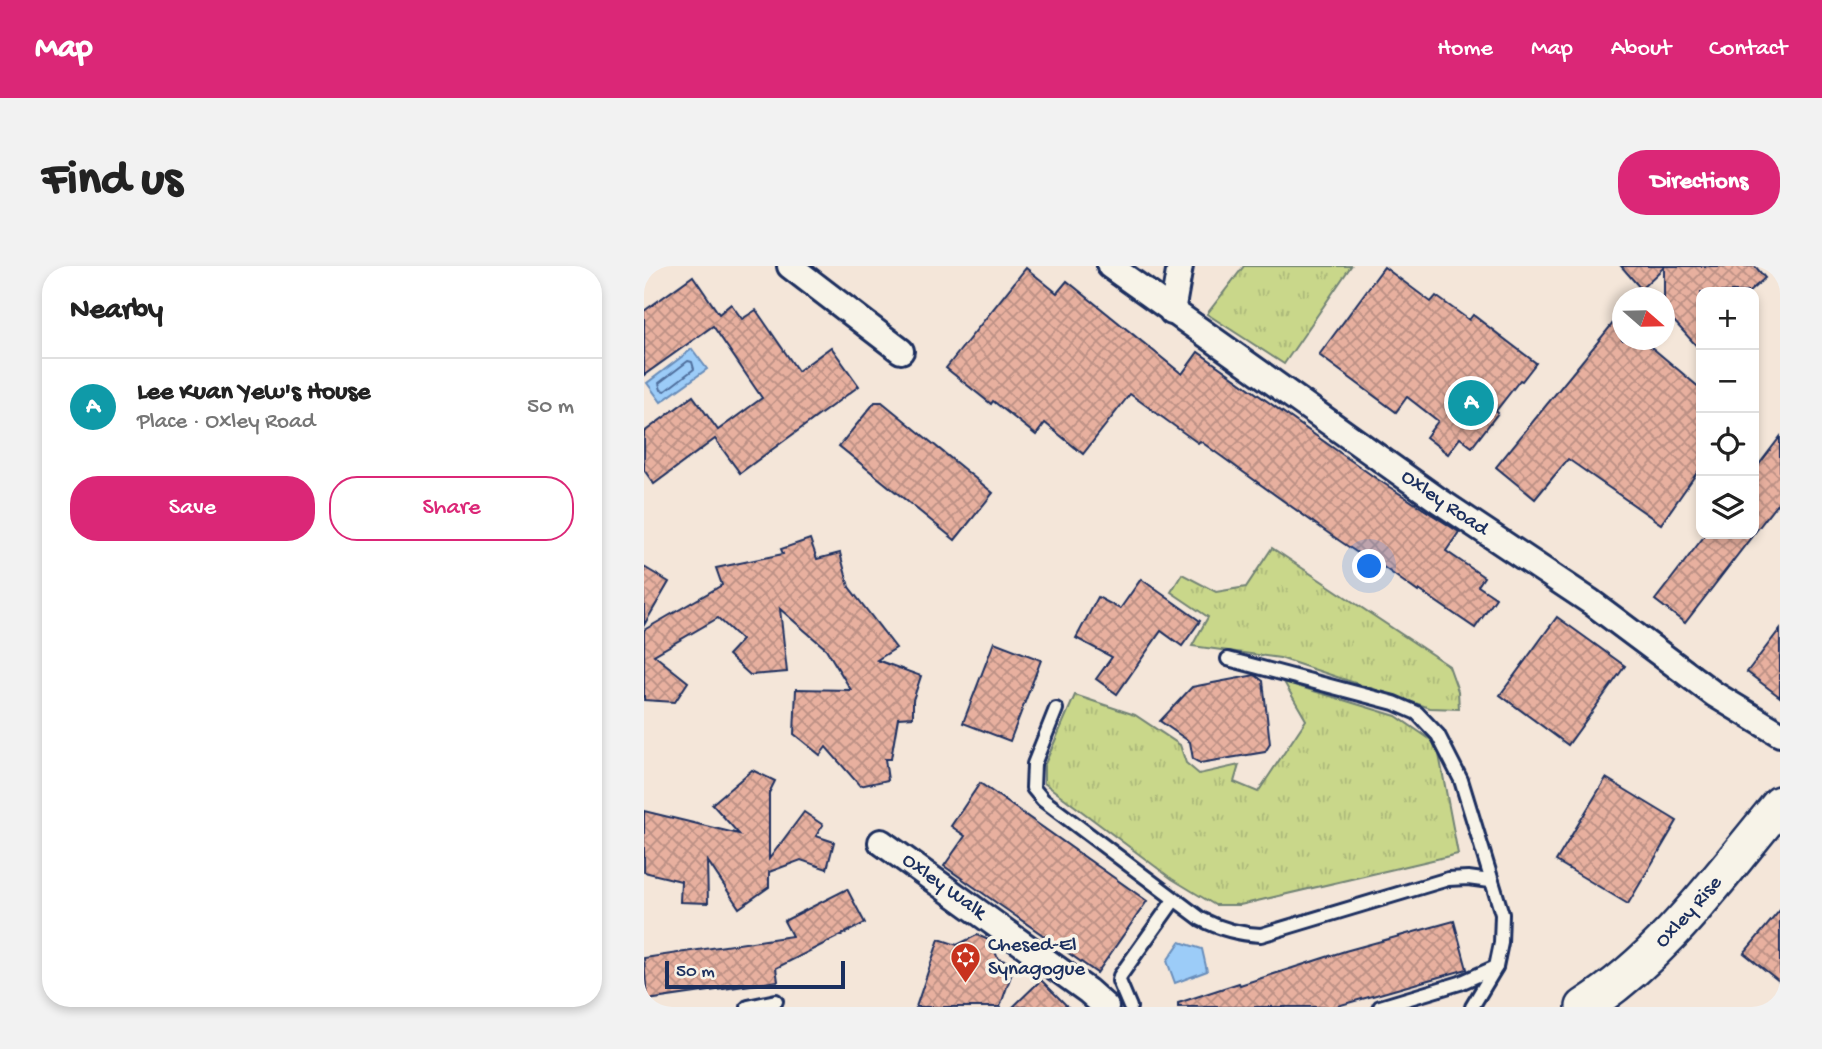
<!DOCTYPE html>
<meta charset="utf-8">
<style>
:root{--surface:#fff;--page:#f2f2f2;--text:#222;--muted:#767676;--line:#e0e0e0;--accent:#db2777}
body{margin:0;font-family:"Gochi Hand",sans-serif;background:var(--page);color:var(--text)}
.controls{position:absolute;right:21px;top:21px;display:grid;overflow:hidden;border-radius:14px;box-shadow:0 4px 10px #0003}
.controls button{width:63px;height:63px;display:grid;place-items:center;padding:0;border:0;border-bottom:2px solid var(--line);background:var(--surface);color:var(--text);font:35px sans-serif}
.compass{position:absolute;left:968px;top:21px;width:63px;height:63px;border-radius:50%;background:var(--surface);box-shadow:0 4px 10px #0003;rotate:110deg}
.scale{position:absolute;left:21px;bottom:18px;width:180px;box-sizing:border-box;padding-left:7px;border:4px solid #1b2f5e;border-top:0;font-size:19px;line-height:24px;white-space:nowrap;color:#1b2f5e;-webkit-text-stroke:5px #f7f3e8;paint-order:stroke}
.you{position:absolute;left:726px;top:301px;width:24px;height:24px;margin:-18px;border:5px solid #fff;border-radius:50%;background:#1a73e8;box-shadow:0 0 0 10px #1a73e833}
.badge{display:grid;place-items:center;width:46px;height:46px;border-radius:50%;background:var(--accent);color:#fff;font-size:23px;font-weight:700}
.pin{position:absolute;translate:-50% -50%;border:4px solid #fff;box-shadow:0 2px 7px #0006}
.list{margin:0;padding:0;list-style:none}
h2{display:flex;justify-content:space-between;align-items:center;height:91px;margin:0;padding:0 28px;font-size:30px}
h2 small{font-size:23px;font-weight:400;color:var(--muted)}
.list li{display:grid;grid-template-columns:46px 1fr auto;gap:21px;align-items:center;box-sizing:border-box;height:98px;padding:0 28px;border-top:2px solid var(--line)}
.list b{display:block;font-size:26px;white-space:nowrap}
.list p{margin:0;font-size:23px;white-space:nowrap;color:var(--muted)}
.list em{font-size:23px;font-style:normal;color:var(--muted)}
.actions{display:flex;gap:14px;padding:21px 28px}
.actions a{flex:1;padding:16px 0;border:2px solid var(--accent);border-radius:28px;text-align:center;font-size:24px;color:var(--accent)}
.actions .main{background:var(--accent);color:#fff}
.icon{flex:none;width:38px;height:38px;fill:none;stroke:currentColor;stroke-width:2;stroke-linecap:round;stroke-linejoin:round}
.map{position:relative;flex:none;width:1136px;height:741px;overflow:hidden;border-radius:28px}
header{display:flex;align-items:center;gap:42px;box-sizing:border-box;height:98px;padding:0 35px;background:var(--accent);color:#fff}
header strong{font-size:33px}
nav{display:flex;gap:38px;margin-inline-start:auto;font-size:24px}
.intro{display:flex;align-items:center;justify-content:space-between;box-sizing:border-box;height:168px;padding:0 42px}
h1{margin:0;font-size:49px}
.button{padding:18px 32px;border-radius:28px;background:var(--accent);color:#fff;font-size:24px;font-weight:700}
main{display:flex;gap:42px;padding:0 42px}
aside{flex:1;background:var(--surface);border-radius:28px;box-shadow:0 4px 10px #0003}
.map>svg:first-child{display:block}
.grass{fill:url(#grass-tufts);stroke:#728374;stroke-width:2}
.water{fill:#9cccf8;stroke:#688dba;stroke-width:2}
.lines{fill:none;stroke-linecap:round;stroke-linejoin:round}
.shore{stroke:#4f6e9c;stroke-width:2}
.building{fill:url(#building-cross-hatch);stroke:#1b2f5e;stroke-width:2}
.service-casing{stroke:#1b2f5e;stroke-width:18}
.minor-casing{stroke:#1b2f5e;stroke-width:30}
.secondary-casing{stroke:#1b2f5e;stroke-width:40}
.service{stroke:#f7f3e8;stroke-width:12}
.minor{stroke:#f7f3e8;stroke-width:24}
.secondary{stroke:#f7f3e8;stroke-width:35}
.labels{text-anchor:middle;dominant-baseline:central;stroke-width:7;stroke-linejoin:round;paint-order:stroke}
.street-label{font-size:21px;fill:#1b2f5e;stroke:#f7f3e8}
.poi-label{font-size:21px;fill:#1b2f5e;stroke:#f7f3e8;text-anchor:start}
</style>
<header>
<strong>Map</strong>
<nav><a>Home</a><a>Map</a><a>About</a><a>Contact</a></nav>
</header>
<div class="intro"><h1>Find us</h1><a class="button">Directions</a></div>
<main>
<aside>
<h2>Nearby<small></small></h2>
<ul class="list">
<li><span class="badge" style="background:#0f9aa8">A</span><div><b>Lee Kuan Yew's House</b><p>Place · Oxley Road</p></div><em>50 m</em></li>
</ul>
<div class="actions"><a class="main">Save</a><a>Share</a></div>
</aside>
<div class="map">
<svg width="1136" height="741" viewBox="0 0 1136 741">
<defs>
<pattern id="grass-tufts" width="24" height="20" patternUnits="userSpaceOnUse" patternTransform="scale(1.75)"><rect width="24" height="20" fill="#c9d78a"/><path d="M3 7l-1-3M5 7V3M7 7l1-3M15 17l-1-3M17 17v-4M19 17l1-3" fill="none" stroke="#acb97a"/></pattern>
<pattern id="building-cross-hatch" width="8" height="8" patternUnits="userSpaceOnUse" patternTransform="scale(1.75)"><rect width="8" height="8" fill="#e8b09f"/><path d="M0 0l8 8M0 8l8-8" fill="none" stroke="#bb9085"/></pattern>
</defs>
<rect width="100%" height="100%" fill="#f4e6d9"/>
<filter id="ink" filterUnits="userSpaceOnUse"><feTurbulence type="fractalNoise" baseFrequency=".0143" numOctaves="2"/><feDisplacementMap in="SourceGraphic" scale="14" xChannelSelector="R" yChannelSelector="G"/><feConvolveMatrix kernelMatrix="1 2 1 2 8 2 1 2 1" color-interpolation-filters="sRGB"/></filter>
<g filter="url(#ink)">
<g class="grass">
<polygon points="600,0 707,0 640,98 563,48"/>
<polygon points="628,282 805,400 814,425 815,443 786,442 636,392 548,380 564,351 527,326 538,308 572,326 602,321"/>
<polygon points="640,416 752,450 793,478 814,588 596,639 571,639 556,630 528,613 400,517 400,500 431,429 491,449 536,479 542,497 555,508 595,499 590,516 614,526 662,454"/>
</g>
<g class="water">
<polygon points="48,83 63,103 17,136 3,117"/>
<polygon points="536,676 558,683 563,705 531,717 523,695"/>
</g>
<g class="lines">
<polygon class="shore" points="44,95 48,96 50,103 21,125 17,124 15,117"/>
</g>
<g class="building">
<polygon points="977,0 1111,0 1121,12 1105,26 1057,26 1057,85 1020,44 1020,1 997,23"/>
<polygon points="740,1 787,36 792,30 825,54 829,49 892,97 878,115 876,114 852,145 854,147 828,181 816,172 804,188 782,171 794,155 763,131 752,146 675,89"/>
<polygon points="382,2 413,27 423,15 538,108 554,86 733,213 815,266 802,285 840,311 834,320 852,332 831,362 775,324 774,326 731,295 730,298 687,269 556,175 554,177 486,128 439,188 401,157 392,169 349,135 347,138 302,102"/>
<polygon points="49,10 75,48 87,38 98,53 112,44 154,105 187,81 215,120 96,207 71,173 10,218 0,204 0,166 49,130 74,164 118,132 69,60 0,109 0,45"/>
<polygon points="978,46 978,74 999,74 1057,123 1057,201 1017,258 924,193 891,233 852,201"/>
<polygon points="231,136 238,136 349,227 311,274 195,180"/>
<polygon points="1136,171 1136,234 1041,357 1011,334 1062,268 1110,268 1110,205"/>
<polygon points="166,273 173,293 196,287 205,321 252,382 233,394 277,410 269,434 269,451 254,452 247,493 241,493 244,514 216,520 182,481 176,489 150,468 152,423 207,424 182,383 136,343 143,406 106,409 84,389 98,374 74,352 10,389 44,416 31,436 0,434 0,364 78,319 72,302 139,288 137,283"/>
<polygon points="0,301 25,316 0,359"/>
<polygon points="497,313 556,355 538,380 517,365 473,428 452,413 468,391 432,372 454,331 476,343"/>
<polygon points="913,351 981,400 924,479 856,429"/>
<polygon points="1136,363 1136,431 1103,406"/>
<polygon points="350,376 397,394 366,475 319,457"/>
<polygon points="611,409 619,415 626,478 621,486 556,497 549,493 546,476 516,455 548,421"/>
<polygon points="108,504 131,515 125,527 125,593 160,546 179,559 172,570 190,576 183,603 157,594 125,606 125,621 95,642 63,594 64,637 36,636 37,615 0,606 0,545 95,568 68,538"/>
<polygon points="962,512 1033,555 984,638 912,595"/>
<polygon points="336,517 503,635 453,707 300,600 321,570 307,560"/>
<polygon points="203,623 221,657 132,702 134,715 3,734 0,692 148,670 140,655"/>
<polygon points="1136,644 1136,716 1100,687"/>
<polygon points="810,655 823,703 690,741 534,741 534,737 595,717 596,719 701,685"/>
<polygon points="333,669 347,675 354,693 371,698 356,741 272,741 295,673 313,679"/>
<polygon points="397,714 424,741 369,741"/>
</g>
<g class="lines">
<defs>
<g id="service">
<polyline points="584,393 750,437 773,447 794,469 817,514 858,648 857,677 852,701 828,741"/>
<path d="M412,443L390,498L389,522L399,534L557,653C576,663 595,668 617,669L804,613L824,612L846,615"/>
<polyline points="104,741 132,735"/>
<polyline points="486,741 475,715 476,710 530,634"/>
<polyline points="736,741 816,717 852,701"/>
</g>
<g id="minor">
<polyline points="146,0 257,85"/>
<path id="s1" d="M466,0L794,234L947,336L1070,428L1136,468"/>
<polyline points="528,46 536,0"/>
<path id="s2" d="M237,576L444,725L462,741"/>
</g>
<g id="secondary">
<path id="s3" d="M940,741C1020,690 1076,610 1136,538"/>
</g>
</defs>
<use href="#service" class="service-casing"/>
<use href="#minor" class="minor-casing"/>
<use href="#secondary" class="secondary-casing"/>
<use href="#service" class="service"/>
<use href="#minor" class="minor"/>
<use href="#secondary" class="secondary"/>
</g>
</g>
<defs>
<symbol id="synagogue-pin" viewBox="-11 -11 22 30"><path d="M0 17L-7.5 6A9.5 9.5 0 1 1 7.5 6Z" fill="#c8321e" stroke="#f7f3e8"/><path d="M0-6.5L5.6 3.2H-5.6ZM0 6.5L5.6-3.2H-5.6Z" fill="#fff"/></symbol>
</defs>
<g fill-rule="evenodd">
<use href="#synagogue-pin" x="304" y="674" width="35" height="47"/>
</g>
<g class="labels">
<g class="street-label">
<text stroke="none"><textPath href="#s1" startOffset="410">Oxley Road</textPath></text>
<text stroke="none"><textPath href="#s2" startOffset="77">Oxley Walk</textPath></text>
<text stroke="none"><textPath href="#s3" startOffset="142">Oxley Rise</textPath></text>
</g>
<g class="poi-label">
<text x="344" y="680">Chesed-El<tspan x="344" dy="24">Synagogue</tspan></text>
</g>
</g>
</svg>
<div class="controls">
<button>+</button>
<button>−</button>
<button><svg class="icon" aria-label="locate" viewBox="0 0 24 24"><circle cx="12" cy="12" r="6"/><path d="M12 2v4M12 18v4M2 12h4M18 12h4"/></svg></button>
<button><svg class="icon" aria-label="layers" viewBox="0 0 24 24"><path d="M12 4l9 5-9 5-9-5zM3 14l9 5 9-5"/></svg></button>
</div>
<svg class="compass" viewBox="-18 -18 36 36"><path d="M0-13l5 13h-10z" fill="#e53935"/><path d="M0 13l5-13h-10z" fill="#767676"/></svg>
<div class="scale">50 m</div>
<div class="you"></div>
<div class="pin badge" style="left:827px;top:137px;background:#0f9aa8">A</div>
</div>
</main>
